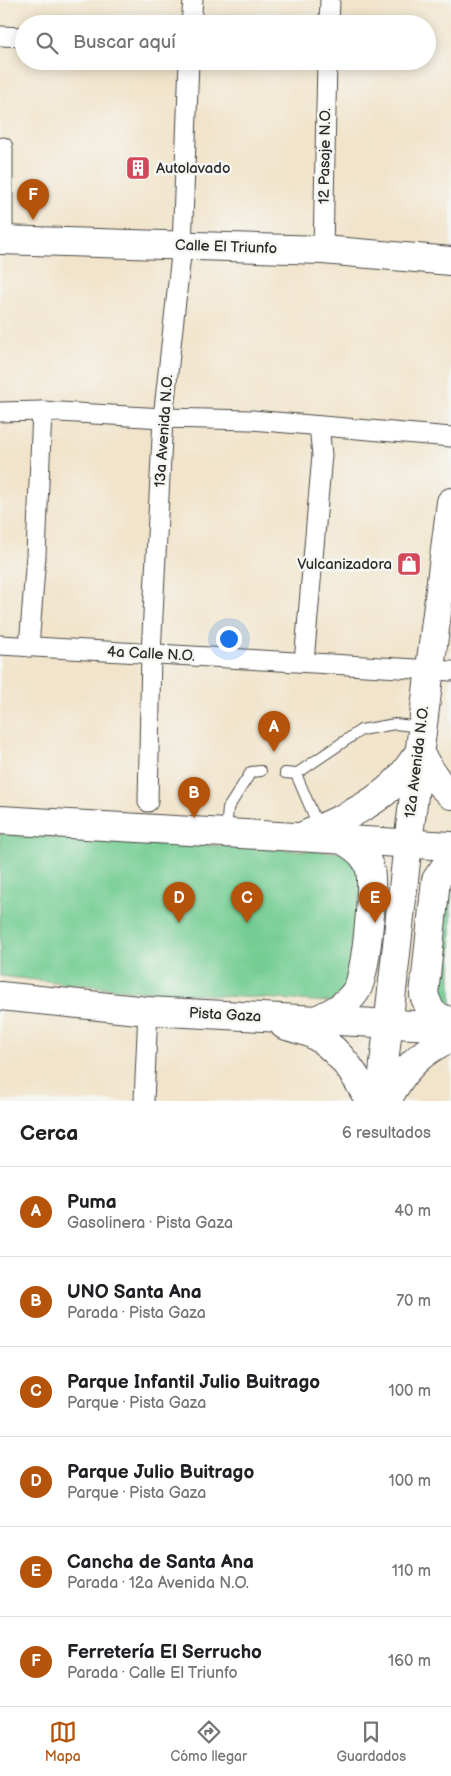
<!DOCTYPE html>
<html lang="es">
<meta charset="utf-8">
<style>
:root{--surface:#fff;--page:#f2f2f2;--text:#202124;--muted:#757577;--line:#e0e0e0;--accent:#b45309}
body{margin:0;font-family:"Balsamiq Sans",sans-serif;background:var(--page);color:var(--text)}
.you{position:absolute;left:228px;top:638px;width:18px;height:18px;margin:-12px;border:4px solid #fff;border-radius:50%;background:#1a73e8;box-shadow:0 0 0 8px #1a73e833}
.badge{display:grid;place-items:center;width:32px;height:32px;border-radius:50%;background:var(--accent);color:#fff;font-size:16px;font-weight:700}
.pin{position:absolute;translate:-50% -41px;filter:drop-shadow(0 1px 2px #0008)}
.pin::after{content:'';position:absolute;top:26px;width:18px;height:15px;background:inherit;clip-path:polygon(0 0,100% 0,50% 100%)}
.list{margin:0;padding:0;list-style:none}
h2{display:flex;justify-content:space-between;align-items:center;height:65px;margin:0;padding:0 20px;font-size:21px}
h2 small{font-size:16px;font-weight:400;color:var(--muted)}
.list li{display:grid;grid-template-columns:32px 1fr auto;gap:15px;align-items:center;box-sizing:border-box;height:90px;padding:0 20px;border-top:1px solid var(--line)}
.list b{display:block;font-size:19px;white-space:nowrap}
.list p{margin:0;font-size:16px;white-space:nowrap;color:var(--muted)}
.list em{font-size:16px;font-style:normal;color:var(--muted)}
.icon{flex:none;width:28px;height:28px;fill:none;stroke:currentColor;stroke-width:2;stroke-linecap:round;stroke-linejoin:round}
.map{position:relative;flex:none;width:451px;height:1101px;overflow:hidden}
.search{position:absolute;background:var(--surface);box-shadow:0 2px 12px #0003;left:15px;right:15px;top:15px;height:55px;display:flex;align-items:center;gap:12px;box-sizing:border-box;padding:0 18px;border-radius:28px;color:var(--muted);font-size:19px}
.sheet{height:605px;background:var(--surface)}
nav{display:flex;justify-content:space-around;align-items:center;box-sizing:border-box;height:70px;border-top:1px solid var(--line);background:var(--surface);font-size:14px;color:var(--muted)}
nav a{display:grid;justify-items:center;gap:2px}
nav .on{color:var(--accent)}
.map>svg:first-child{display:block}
.green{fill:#75cd93;stroke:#507c5f}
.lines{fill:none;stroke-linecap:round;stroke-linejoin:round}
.lane-casing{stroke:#494743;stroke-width:12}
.street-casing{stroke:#494743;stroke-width:21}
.secondary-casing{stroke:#494743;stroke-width:30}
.primary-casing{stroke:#494743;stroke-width:30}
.lane{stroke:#fff;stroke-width:10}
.street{stroke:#fff;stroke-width:19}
.secondary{stroke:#fff;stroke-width:28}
.primary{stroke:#fff;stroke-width:28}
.labels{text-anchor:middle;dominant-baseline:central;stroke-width:5;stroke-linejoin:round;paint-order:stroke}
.street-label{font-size:15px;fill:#2b2b2b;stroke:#f6f6f2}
.poi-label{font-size:15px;fill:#2b2b2b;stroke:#f6f6f2;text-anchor:start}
</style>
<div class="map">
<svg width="451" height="1101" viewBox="0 0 451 1101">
<rect width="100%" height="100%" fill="#f6f6f2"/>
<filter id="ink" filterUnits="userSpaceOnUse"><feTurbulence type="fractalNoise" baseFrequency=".02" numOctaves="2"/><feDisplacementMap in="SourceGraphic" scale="10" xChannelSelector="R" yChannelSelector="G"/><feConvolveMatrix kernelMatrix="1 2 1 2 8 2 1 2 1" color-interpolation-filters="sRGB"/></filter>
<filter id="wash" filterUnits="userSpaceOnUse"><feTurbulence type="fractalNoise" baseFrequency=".0096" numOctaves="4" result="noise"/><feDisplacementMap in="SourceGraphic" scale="20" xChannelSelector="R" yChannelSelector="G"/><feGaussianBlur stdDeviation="1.12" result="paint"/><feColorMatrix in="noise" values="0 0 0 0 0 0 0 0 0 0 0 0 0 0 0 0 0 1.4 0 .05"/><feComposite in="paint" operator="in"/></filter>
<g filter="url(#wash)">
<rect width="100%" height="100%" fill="#f1e4cb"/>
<g class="green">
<polygon points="0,834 348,853 362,869 353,987 332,1002 137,991 0,976"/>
<polygon points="451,882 451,1013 443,1010 437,997 446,888"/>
</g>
</g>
<g filter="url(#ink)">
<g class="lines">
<defs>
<g id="lane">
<polyline points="285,773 296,774 361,730 395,724 421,727"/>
<polyline points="296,774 319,828"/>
<polyline points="226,832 228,808 251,772 261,771"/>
</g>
<g id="street">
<polyline points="191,24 193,0"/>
<polyline points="329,24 330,0"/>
<polyline points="0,36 24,37"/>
<polyline points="3,240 3,147"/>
<polyline points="323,250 327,61"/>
<polyline points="0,412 42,411 163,418 252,420 451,437"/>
<polyline points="0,645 451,671"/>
<polyline points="29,647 36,555 42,411"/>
<polyline points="304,662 322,455 319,426"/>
<polyline points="148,802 151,654 163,418 182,246 189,61"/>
<polyline points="144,1101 148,1011"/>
</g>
<g id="secondary">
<polyline points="0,240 323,250 451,261"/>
<polyline points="380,1101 408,843 451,502"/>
</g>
<g id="primary">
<polyline points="0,820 451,846"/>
<path d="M305,835C335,822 368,808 392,786C403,777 410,764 419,753L438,782L451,795"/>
<polyline points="451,864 445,867 436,880 424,995 432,1014 451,1022"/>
<polyline points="0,996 148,1011 451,1027"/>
<path d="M316,1020C331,1013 346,1006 356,991C366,978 374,887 370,870C367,855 355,848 343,840"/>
<path d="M284,1025C292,1028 302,1030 310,1033C338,1047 356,1074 369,1101"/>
<path d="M387,1101C402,1071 420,1051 451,1038"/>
</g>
</defs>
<use href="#lane" class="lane-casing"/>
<use href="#street" class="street-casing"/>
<use href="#secondary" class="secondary-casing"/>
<use href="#primary" class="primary-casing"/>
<use href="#lane" class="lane"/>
<use href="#street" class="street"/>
<use href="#secondary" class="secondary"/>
<use href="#primary" class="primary"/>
</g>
</g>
<defs>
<symbol id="building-square" viewBox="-11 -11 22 22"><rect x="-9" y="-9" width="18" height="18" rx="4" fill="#d1495b" stroke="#f6f6f2"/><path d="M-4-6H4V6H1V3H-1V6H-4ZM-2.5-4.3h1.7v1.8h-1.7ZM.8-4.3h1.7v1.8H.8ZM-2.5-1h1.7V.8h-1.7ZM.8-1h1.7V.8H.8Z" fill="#fff"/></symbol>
<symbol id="shop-square" viewBox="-11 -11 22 22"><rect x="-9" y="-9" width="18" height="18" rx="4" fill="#d1495b" stroke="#f6f6f2"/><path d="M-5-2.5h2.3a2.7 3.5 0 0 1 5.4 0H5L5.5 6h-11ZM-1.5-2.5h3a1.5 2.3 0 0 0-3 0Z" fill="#fff"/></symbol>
</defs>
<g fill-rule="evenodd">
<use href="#building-square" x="124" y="154" width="28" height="28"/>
<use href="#shop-square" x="395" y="550" width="28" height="28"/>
</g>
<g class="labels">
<g class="street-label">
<text transform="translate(325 156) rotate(-89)">12 Pasaje N.O.</text>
<text transform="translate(226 247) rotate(2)">Calle El Triunfo</text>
<text transform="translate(164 431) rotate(-86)">13a Avenida N.O.</text>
<text transform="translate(151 654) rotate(3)">4a Calle N.O.</text>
<text transform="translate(417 762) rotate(-83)">12a Avenida N.O.</text>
<text transform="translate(225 1015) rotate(3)">Pista Gaza</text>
</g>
<g class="poi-label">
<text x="156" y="168">Autolavado</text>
<text x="392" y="564" text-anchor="end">Vulcanizadora</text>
</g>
</g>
</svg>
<div class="you"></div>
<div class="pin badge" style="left:274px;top:752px">A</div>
<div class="pin badge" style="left:194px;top:818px">B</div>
<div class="pin badge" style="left:247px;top:923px">C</div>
<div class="pin badge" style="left:179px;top:923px">D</div>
<div class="pin badge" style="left:375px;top:923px">E</div>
<div class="pin badge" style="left:33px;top:220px">F</div>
<div class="search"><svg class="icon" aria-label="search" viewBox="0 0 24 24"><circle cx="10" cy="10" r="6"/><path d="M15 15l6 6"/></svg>Buscar aquí</div>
</div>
<section class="sheet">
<h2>Cerca<small>6 resultados</small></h2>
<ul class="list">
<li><span class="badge">A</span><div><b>Puma</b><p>Gasolinera · Pista Gaza</p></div><em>40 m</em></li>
<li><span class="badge">B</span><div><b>UNO Santa Ana</b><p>Parada · Pista Gaza</p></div><em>70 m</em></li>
<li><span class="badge">C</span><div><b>Parque Infantil Julio Buitrago</b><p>Parque · Pista Gaza</p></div><em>100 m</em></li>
<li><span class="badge">D</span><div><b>Parque Julio Buitrago</b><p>Parque · Pista Gaza</p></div><em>100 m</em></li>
<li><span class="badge">E</span><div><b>Cancha de Santa Ana</b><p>Parada · 12a Avenida N.O.</p></div><em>110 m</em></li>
<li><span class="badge">F</span><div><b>Ferretería El Serrucho</b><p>Parada · Calle El Triunfo</p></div><em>160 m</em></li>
</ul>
</section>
<nav>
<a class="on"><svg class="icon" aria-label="map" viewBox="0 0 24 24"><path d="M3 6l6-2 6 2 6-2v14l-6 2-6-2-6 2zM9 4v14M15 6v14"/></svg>Mapa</a>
<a><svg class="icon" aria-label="directions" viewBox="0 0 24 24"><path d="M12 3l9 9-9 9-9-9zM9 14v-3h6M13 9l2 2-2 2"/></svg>Cómo llegar</a>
<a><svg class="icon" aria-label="saved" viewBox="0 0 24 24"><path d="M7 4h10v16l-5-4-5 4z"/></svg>Guardados</a>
</nav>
